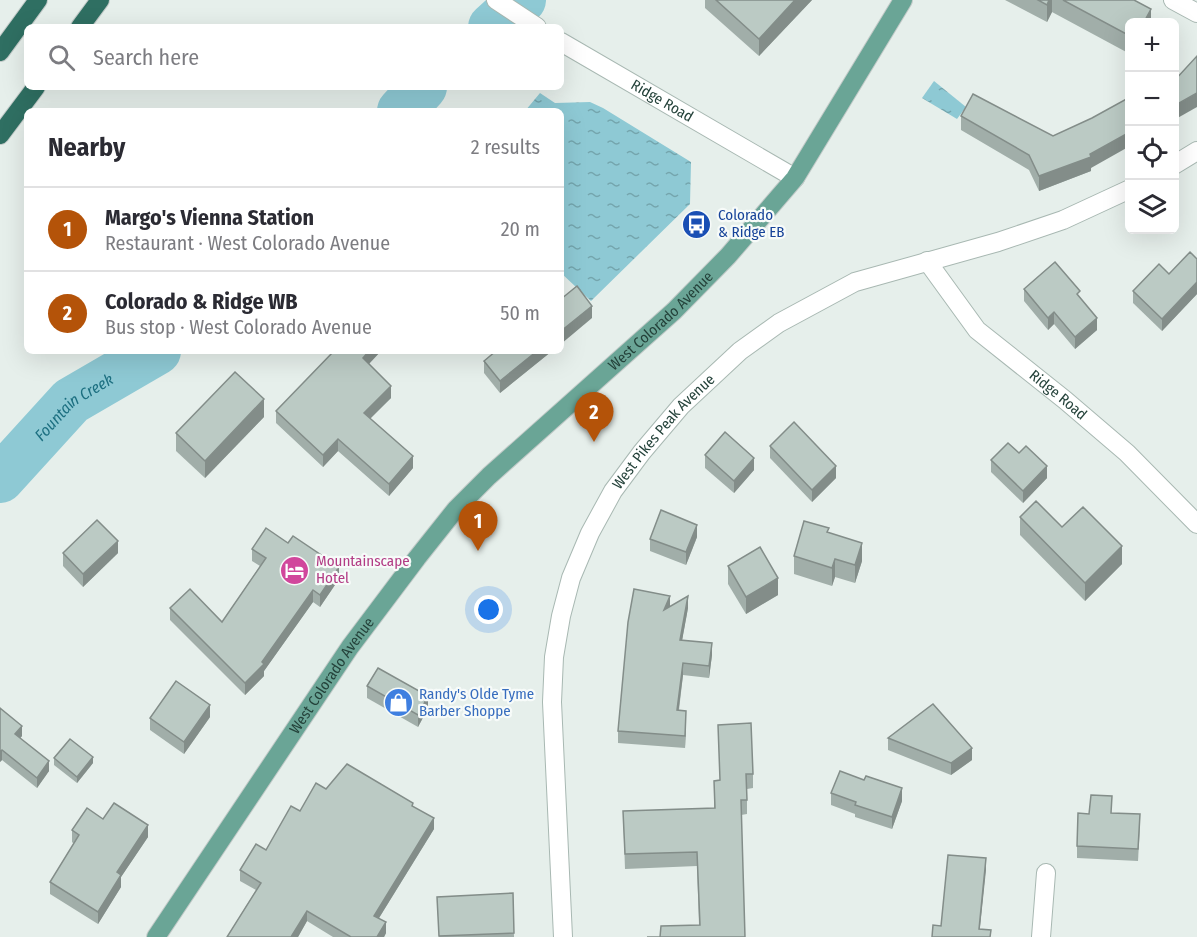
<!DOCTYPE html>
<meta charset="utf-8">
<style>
:root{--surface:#fff;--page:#f2f2f3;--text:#2b2b33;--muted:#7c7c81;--line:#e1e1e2;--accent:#b45309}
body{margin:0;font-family:"Fira Sans Condensed",sans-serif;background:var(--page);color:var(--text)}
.controls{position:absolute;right:18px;top:18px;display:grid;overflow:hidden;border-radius:9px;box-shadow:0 6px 24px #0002}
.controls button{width:54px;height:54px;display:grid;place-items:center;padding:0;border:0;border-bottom:2px solid var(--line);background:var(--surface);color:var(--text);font:30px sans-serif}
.you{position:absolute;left:489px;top:610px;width:21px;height:21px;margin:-15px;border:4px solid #fff;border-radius:50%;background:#1a73e8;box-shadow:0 0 0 9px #1a73e833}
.badge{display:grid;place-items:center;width:39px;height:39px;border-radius:50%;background:var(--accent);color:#fff;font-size:20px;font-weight:700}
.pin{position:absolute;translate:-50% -50px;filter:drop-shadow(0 2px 3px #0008)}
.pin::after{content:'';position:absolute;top:32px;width:21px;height:18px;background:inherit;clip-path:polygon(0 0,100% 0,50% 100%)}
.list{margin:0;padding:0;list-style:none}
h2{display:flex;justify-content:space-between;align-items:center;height:78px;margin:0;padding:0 24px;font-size:26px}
h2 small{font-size:20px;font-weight:400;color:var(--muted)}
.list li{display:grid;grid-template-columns:39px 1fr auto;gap:18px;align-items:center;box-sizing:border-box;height:84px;padding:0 24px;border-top:2px solid var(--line)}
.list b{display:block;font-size:22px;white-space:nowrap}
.list p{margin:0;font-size:20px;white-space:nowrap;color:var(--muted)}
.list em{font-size:20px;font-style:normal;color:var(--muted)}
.icon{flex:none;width:33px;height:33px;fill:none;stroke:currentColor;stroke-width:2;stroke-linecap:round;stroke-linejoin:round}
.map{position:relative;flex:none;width:1197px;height:937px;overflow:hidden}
.search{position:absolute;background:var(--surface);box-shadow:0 6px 24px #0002;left:24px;top:24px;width:540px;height:66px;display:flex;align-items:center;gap:15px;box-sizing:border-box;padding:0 21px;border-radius:9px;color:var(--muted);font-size:22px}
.panel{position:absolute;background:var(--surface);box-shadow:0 6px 24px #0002;left:24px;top:108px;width:540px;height:246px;border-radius:9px}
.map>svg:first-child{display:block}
.water{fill:url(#water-ripples)}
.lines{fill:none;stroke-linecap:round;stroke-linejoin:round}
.river{stroke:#8ec9d4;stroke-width:48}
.minor-casing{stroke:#a8b8b2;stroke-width:20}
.major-casing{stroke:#c2cac8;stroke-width:20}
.highway-casing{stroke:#c2cac8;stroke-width:20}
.minor{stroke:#fff;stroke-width:18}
.major{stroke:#6aa596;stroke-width:18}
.highway{stroke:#2f6f62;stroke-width:18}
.wall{fill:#a1aea9}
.shaded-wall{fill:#838d89}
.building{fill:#bbcac4;stroke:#838d89;stroke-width:1.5}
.labels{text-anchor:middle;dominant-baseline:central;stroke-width:4.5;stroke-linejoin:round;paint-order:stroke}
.street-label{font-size:15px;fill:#24423a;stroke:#f7fbf9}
.transit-label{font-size:15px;fill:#164399;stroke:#f7fbf9;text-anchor:start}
.hotel-label{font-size:15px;fill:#b23c85;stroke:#f7fbf9;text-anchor:start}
.shop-label{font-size:15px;fill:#366cbe;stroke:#f7fbf9;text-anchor:start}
.water-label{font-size:16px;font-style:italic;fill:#1c6f80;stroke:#f7fbf9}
</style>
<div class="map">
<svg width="1197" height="937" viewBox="0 0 1197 937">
<defs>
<pattern id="water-ripples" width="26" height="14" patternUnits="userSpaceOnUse" patternTransform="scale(1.5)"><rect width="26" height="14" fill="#8ec9d4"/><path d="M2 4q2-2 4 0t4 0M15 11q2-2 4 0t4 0" fill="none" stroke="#74a5ad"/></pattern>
</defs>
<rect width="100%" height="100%" fill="#e6efeb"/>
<g class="water">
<polygon points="934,81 966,107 957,119 922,98"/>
<polygon points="540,93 555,103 590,102 603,108 691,162 690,204 591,301 561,273 561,111 525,111"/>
</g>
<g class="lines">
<g class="river">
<polyline points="492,27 522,0"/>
<polyline points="401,111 423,87"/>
<path id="s1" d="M0,479L71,401L157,351"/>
</g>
<defs>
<g id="minor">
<polyline points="496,0 537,27"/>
<polyline points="1173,0 1197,13"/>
<path id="s2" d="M561,42L795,178"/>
<polyline points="1174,165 1197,151"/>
<path id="s3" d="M927,261L977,330L1065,400L1127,453L1197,524"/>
<path id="s4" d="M563,937L552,702L554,657L561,616L571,578L590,533L613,491L642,452L681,406L740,351L779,323L855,282L998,242L1063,220L1130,189"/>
<polyline points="1041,937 1046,873"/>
</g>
<g id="major">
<path id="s5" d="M156,937L350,647L417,558L456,509L489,476L674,311L728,256L795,178L903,0"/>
</g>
<g id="highway">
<polyline points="80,27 100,0"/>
<polyline points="0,52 38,0"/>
<polyline points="0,135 36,87"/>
</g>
</defs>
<use href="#minor" class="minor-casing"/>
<use href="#major" class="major-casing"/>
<use href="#highway" class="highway-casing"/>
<use href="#minor" class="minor"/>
<use href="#major" class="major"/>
<use href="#highway" class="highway"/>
</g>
<g class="wall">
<polygon points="705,0 812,0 759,56 705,8"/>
<polygon points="1005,0 1134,0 1151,22 1130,22 1130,54 1052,12 1047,22"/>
<polygon points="961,116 1053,136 1092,118 1091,171 1039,191 1029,170 961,130"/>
<polygon points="1197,259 1197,294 1162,331 1133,303 1133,291"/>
<polygon points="1024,289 1080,297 1097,330 1075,349 1054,324 1048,330 1024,301"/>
<polygon points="381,351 369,364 391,398 370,418 413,468 389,496 338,451 323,467 276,423 276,411"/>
<polygon points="496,351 552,351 500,393 484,373 484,361"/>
<polygon points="264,417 205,478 176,451 176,433"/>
<polygon points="770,446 836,478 812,502 770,458"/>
<polygon points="705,455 754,470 734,493 705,468"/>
<polygon points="991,460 1047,478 1023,503 991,472"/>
<polygon points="1020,517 1062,527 1122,564 1085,601 1020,535"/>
<polygon points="829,533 862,561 855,583 835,577 832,586 794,574 794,556"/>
<polygon points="697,537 686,565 650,551 650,539"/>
<polygon points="252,549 339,579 320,607 313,602 264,671 264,676 245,695 170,620 170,608 222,622 260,566 252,561"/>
<polygon points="63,553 118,553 83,587 63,566"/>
<polygon points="728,566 778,595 746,614 728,584"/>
<polygon points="670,607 688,608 682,640 712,655 709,678 683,675 679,710 686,723 685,748 618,743 618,731"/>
<polygon points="367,686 428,708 418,727 367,698"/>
<polygon points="0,708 22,736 20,738 49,771 37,788 2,760 0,762"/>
<polygon points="210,717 184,754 150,730 150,718"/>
<polygon points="718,725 753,774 753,788 747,789 747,814 741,815 745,937 660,937 699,925 697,866 625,869 623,811 714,808 714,781 720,780"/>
<polygon points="888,738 972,760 951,775 888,750"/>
<polygon points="54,758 93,763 77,783 54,765"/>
<polygon points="326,789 413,807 434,829 379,918 386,933 384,937 333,937 307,921 298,937 227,937 256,890 240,881 240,870 266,850 300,811"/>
<polygon points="831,793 902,801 892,829 855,817 855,814 831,805"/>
<polygon points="1112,813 1140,826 1138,861 1077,858 1077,846 1089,814"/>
<polygon points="103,819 148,837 121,877 121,887 98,924 50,894 50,882 74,844 72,842 72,830"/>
<polygon points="513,893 514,937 439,937 437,897"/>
</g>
<g class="shaded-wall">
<polygon points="795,0 812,0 759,56 759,39"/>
<polygon points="1049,0 1052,0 1052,12 1047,22 1047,5"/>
<polygon points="1151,9 1151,22 1144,22"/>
<polygon points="1197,93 1197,107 1174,120 1174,106"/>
<polygon points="1130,132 1130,146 1091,168 1091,171 1039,191 1039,176 1090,154"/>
<polygon points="1197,282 1197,294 1162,331 1162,319"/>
<polygon points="592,306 592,318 561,344 561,331"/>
<polygon points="1054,312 1054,324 1048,330 1048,318"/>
<polygon points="1097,318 1097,330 1075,349 1075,337"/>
<polygon points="369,351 381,351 363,370 363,358"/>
<polygon points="537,351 552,351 500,393 500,381"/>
<polygon points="391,386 391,398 364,425 364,413"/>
<polygon points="264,399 264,417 205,478 205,461"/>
<polygon points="338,439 338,451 323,467 323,455"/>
<polygon points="413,456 413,468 389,496 389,484"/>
<polygon points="754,458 754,470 734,493 734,481"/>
<polygon points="836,466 836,478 812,502 812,490"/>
<polygon points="1047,466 1047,478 1023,503 1023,491"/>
<polygon points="697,525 697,537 686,565 686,552"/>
<polygon points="118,541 118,553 83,587 83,574"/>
<polygon points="862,543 862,561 855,583 855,565"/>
<polygon points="1122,546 1122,564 1085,601 1085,583"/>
<polygon points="835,559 835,577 832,586 832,568"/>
<polygon points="339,567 339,579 320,607 320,595"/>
<polygon points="778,578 778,595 746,614 746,597"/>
<polygon points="313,590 313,602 264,671 264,676 245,695 245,683 262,662"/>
<polygon points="670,596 670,608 664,610"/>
<polygon points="688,596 688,608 680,652 680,640"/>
<polygon points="712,643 712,655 709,678 709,666"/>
<polygon points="683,663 683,675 677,722 677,710"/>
<polygon points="428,696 428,708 418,727 418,715"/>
<polygon points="210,705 210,717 184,754 184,742"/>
<polygon points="686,711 686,723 685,748 685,736"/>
<polygon points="22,726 22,736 15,744 15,734"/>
<polygon points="972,748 972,760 951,775 951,763"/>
<polygon points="2,750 2,760 0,762 0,752"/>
<polygon points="93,757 93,763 77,783 77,777"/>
<polygon points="49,761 49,771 37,788 37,778"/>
<polygon points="902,788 902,801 892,829 892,817"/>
<polygon points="434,818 434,829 374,926 374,916"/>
<polygon points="148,825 148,837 121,877 121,887 98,924 98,912 117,872"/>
<polygon points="986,858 986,870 979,937 979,929"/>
<polygon points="307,911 307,921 298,937 291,937"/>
<polygon points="386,922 386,933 384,937 377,937"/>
</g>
<g class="building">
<polygon points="716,0 795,0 759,39"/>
<polygon points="1038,0 1049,0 1047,5"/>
<polygon points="1063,0 1134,0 1151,9 1144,22 1130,22 1130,36"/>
<polygon points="1197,56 1197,93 1174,106 1174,81"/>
<polygon points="973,94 1053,136 1092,118 1130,97 1130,132 1090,154 1091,157 1039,176 1029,155 961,116"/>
<polygon points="1190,252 1197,259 1197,282 1162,319 1133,291 1159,264 1169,274"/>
<polygon points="1055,262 1080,291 1077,294 1097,318 1075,337 1054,312 1048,318 1024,289"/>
<polygon points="577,286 592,306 561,331 561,299"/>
<polygon points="334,351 369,351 363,358 391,386 364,413 413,456 389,484 338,439 323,455 276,411"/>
<polygon points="496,351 537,351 500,381 484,361"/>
<polygon points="235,372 264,399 205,461 176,433"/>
<polygon points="794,422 836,466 812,490 770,446"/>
<polygon points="725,432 754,458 734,481 705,455"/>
<polygon points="1008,443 1019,453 1026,446 1047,466 1023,491 991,460"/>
<polygon points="1036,501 1062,527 1083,507 1122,546 1085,583 1020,517"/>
<polygon points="661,510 697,525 686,552 650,539"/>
<polygon points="97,520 118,541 83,574 63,553"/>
<polygon points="804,521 829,528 827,532 862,543 855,565 835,559 832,568 794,556"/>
<polygon points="266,528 288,543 293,536 339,567 320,595 313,590 262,662 264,664 245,683 170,608 190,589 222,622 266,558 252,549"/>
<polygon points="760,547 778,578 746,597 728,566"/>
<polygon points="634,589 670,596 664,610 688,596 680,640 712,643 709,666 683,663 677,710 686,711 685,736 618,731 628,622"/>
<polygon points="378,668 428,696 418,715 367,686"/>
<polygon points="176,681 210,705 184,742 150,718"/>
<polygon points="933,704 972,748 951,763 888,738"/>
<polygon points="0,708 22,726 15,734 49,761 37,778 2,750 0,752"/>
<polygon points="751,723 753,774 746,774 747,800 741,800 745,937 647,937 660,937 661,926 700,925 697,852 625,854 623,811 715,808 714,781 720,780 718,725"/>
<polygon points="70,739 93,757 77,777 54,758"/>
<polygon points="347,764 413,803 412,806 434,818 374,916 386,922 377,937 351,937 307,911 291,937 227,937 261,883 240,870 256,844 266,850 291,806 300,811 316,783 326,789"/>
<polygon points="840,771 864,780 866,776 902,788 892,817 855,805 856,802 831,793"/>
<polygon points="1091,795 1112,796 1111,813 1140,814 1138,849 1077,846 1078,813 1089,814"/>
<polygon points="114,803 148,825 117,872 121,875 98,912 50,882 79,835 72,830 87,808 103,819"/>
<polygon points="948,855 986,858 979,929 991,930 990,937 932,937 933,925 941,926"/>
<polygon points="513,893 514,933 439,936 437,897"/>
</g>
<defs>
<symbol id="bus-disc" viewBox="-11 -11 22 22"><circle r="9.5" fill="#1a4fb4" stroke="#f7fbf9"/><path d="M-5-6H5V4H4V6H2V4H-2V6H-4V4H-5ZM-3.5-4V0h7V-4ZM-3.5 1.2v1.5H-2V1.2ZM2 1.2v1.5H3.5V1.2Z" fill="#fff"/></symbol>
<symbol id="hotel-disc" viewBox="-11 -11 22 22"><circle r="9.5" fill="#d1479c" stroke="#f7fbf9"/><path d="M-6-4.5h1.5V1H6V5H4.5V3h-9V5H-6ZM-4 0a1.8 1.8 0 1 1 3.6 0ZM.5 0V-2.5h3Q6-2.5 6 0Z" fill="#fff"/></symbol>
<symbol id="shop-disc" viewBox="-11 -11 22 22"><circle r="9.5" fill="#3f7fe0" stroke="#f7fbf9"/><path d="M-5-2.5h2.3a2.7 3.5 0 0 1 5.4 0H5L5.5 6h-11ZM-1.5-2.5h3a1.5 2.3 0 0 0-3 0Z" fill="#fff"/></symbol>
</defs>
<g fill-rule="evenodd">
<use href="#bus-disc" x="680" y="208" width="33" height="33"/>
<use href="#hotel-disc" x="278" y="554" width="33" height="33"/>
<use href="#shop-disc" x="382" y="686" width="33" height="33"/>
</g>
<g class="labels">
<g class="street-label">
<text stroke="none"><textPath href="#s2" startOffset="117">Ridge Road</textPath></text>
<text stroke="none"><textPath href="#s5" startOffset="801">West Colorado Avenue</textPath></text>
<text stroke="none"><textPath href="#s3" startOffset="189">Ridge Road</textPath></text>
<text stroke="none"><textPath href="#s4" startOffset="536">West Pikes Peak Avenue</textPath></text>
<text stroke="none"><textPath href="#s5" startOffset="315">West Colorado Avenue</textPath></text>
</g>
<g class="transit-label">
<text x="718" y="215">Colorado<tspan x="718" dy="17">&amp; Ridge EB</tspan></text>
</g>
<g class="hotel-label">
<text x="316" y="561">Mountainscape<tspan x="316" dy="17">Hotel</tspan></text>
</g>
<g class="shop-label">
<text x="419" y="694">Randy's Olde Tyme<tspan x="419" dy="17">Barber Shoppe</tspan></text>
</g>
<g class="water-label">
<text stroke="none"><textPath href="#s1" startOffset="104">Fountain Creek</textPath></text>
</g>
</g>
</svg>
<div class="controls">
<button>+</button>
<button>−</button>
<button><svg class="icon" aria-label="locate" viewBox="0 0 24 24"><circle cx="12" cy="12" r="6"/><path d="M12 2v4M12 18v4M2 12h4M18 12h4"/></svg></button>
<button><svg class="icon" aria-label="layers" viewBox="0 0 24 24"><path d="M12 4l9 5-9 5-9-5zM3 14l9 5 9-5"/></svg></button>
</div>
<div class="you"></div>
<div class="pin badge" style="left:478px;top:551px">1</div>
<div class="pin badge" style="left:594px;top:442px">2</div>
<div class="search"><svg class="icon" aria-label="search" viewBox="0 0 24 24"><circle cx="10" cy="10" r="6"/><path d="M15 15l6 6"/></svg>Search here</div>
<section class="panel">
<h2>Nearby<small>2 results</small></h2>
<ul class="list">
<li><span class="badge">1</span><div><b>Margo's Vienna Station</b><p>Restaurant · West Colorado Avenue</p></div><em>20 m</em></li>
<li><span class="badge">2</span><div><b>Colorado &amp; Ridge WB</b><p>Bus stop · West Colorado Avenue</p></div><em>50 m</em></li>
</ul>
</section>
</div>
